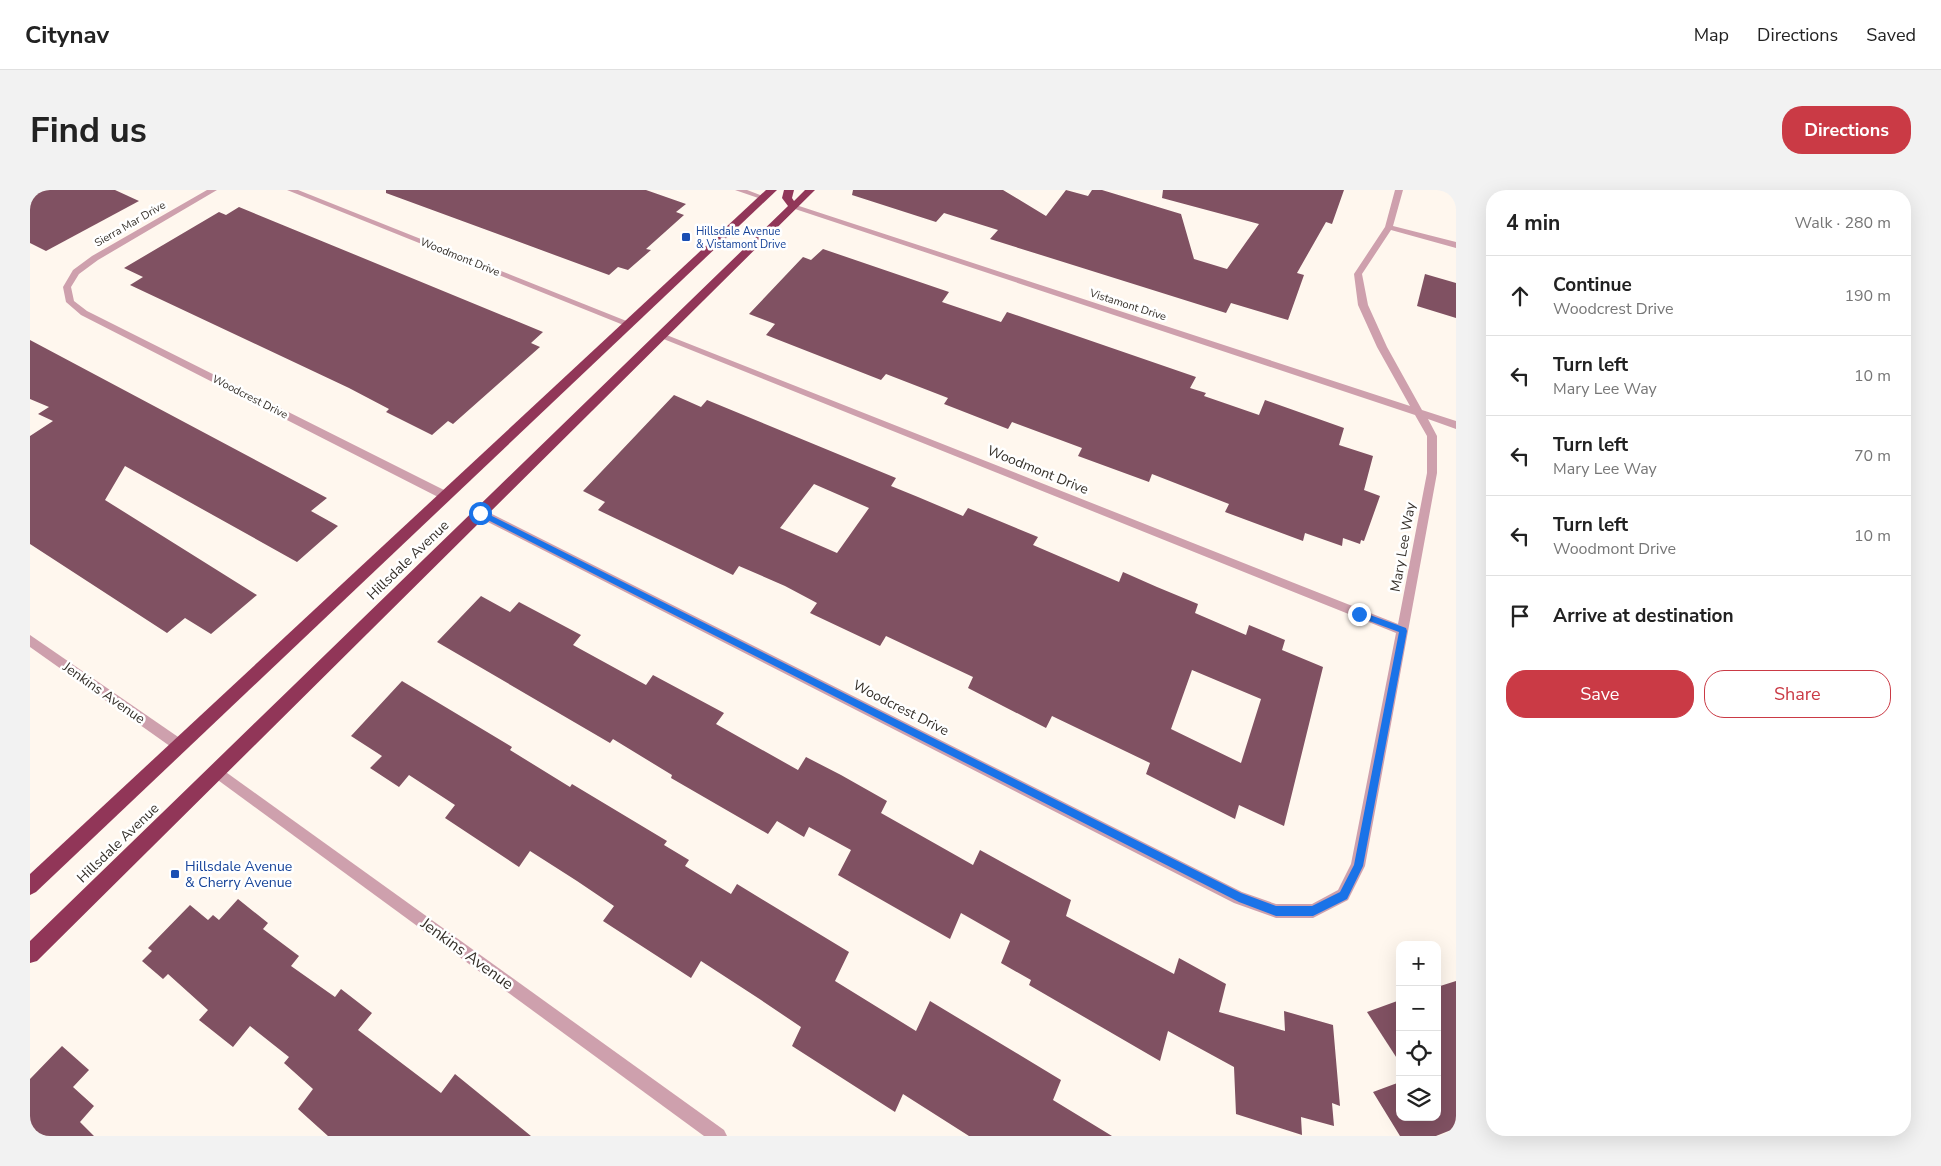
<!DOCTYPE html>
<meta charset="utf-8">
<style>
:root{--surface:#fff;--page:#f2f2f2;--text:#222;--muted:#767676;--line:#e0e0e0;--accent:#ca3a45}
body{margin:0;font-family:"Nunito Sans",sans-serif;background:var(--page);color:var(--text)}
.controls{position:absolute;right:15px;bottom:15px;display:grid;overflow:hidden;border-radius:10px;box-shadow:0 5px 20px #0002}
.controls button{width:45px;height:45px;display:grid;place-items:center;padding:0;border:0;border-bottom:1px solid var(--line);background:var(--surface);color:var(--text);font:25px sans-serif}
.stop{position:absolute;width:15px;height:15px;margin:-11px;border:4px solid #1a73e8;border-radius:50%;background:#fff}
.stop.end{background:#1a73e8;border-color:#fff;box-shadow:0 1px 5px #0008}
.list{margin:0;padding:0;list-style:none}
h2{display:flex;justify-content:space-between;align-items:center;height:65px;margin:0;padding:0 20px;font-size:21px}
h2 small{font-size:16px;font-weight:400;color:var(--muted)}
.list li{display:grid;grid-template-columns:32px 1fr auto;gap:15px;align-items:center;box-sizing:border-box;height:80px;padding:0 20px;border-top:1px solid var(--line)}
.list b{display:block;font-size:19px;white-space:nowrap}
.list p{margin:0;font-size:16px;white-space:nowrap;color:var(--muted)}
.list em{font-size:16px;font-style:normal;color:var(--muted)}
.actions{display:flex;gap:10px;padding:15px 20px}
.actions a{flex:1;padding:11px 0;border:1px solid var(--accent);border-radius:20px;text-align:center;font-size:18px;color:var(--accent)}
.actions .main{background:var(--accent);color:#fff}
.icon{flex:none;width:28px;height:28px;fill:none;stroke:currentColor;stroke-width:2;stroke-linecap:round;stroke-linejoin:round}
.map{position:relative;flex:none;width:1426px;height:946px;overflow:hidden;border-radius:20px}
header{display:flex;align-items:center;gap:30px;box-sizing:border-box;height:70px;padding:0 25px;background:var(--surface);border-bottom:1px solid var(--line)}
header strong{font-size:24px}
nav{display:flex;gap:28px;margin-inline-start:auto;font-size:18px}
.intro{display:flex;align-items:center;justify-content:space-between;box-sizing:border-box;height:120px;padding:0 30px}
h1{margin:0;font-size:35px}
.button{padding:12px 22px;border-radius:20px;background:var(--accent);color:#fff;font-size:18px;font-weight:700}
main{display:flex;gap:30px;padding:0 30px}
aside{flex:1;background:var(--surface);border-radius:20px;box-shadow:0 5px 20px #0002}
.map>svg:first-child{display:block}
.building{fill:#805162;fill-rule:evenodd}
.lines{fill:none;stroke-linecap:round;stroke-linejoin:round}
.minor{fill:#cea0ad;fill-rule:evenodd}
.highway{fill:#913658;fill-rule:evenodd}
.route{fill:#1a73e8}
.transit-dot{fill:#1a4fb4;stroke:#fff;stroke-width:2}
.labels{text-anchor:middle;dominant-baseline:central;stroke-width:5;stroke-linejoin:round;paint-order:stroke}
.far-street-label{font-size:11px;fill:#36312b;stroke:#fff}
.far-transit-label{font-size:11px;fill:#164399;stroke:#fff;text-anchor:start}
.street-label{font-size:14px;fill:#36312b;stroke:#fff}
.transit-label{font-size:14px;fill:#164399;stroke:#fff;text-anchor:start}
.near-street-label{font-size:16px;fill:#36312b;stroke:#fff}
</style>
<header>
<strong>Citynav</strong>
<nav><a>Map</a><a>Directions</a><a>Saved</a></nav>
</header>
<div class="intro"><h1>Find us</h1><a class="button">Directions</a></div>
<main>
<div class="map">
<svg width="1426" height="946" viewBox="0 0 1426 946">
<rect width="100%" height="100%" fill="#fff7ee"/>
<g class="building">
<polygon points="0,0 85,0 109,11 16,61 0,53"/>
<polygon points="356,0 616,0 656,14 646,22 654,25 616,59 621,60 598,80 588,77 579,85 356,3"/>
<polygon points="823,0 973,0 1016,26 1036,0 1058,6 1062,0 1072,0 1151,24 1164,69 1197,79 1229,34 1132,8 1133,0 1314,0 1302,34 1296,32 1267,83 1274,85 1258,130 1201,113 1196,123 960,49 968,40 914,23 906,32 822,5"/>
<polygon points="209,17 513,142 501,153 510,157 423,234 418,231 402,245 356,222 359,219 319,198 100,95 113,87 94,78 189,22 196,25"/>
<polygon points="793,59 919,102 912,112 971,132 977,122 1166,187 1160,198 1176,203 1174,206 1229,225 1235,210 1314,238 1309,255 1343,266 1334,300 1350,306 1334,351 1331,350 1330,354 1313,348 1312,356 1275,343 1273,351 1195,322 1199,314 1122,284 1119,292 1048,266 1052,258 982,232 978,239 914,214 918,208 856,184 851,190 736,145 745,134 719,124 773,67 781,70"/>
<polygon points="1395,84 1426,93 1426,128 1387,116"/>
<polygon points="0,150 297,308 281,321 308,336 267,372 95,276 75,310 227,405 181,444 155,428 137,443 0,354 0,246 23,231 8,224 19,217 0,209"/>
<path d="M644,205L671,217L677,210L866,288L861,296L888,307L933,326L938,318L1008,347L1003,355L1089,392L1093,382L1127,397L1168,414L1165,423L1216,445L1219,435L1255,450L1252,460L1293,477L1254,636L1209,615L1205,629L1116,584L1120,573L1022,526L1016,538L938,498L943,487L856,446L850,456L780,423L787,413L755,396L709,376L703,385L568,320L575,312L553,301ZM784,294L839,318L807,363L750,338ZM1162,480L1231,509L1211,573L1141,539Z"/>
<polygon points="451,406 480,422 489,412 551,445 543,455 616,495 623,485 694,523 686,534 768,580 776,567 811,585 857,611 851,623 943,675 950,660 988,681 1041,710 1036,726 1144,784 1149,768 1196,794 1189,822 1255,841 1254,821 1303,835 1310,916 1302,913 1304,936 1271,927 1272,945 1206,924 1204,877 1138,841 1130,871 999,795 1001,790 971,773 980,751 931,723 920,749 808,685 821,660 779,637 774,647 747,631 738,644 641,588 642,585 583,549 580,553 407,452"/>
<polygon points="372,491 482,557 480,560 540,597 542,594 637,651 634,655 659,670 655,676 701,704 707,694 819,762 805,791 886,841 900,811 1031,890 1023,910 1082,946 939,946 873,904 865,922 762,856 771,837 728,808 671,771 661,788 573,731 584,716 547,691 500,661 489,677 415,628 425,615 379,585 369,597 340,578 352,566 321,546"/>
<polygon points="208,709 238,733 233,739 269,766 261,776 305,807 311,799 342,823 328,840 411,903 425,884 501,946 298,946 268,919 283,899 254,873 259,867 220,836 203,857 169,830 178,820 138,784 133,789 112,771 122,761 118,758 160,715 178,730 183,725 189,730"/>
<polygon points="1426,791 1426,938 1406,946 1370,946 1343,902 1370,892 1370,927 1407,927 1407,797"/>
<polygon points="1370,810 1370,873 1337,822"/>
<polygon points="32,856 59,880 43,897 64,916 50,932 64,946 0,946 0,889"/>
</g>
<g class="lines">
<g class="minor">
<polygon points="177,0 187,0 68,70 49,84 41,97 44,111 57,121 420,303 421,306 420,309 412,309 51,125 36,112 33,97 43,80 62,66"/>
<polygon points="257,0 268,0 604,134 602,136 596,136"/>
<polygon points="705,0 717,0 738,8 734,10"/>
<polygon points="1365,0 1373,0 1363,36 1426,52 1426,58 1361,40 1332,84 1338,115 1357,157 1392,220 1426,231 1426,239 1398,229 1407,246 1407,283 1335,676 1318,710 1283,728 1246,728 1204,713 446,326 444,323 450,319 454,320 1212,702 1246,714 1282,714 1308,700 1321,674 1366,443 626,146 631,143 634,144 1368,434 1397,283 1397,246 1385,225 759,17 766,15 1380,216 1347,157 1328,115 1324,84 1355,37"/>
<polygon points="0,445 154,551 156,555 154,559 149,561 144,559 0,457"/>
<polygon points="186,575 694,940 697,946 674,946 181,585 179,581 181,577"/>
</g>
<g class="highway">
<polygon points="736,0 747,0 6,702 0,705 0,684"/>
<polygon points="754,0 764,0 762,8 764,11 775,0 785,0 7,771 0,773 0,751 758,16 752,8"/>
</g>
</g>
<polygon class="route" points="450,320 1211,703 1246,716 1282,716 1310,702 1324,675 1369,442 1326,426 1325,424 1329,421 1376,438 1377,441 1333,676 1317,709 1283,726 1246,726 1209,712 448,325 448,321"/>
<g class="transit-dot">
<rect x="651" y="42" width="10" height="10" rx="2.5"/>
<rect x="140" y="679" width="10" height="10" rx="2.5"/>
</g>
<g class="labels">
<g class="far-street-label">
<text transform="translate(100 34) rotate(-30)">Sierra Mar Drive</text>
<text transform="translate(430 67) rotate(22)">Woodmont Drive</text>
<text transform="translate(1098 115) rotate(18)">Vistamont Drive</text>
<text transform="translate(220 207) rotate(27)">Woodcrest Drive</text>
</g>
<g class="far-transit-label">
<text x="666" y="41">Hillsdale Avenue<tspan x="666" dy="13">&amp; Vistamont Drive</tspan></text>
</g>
<g class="street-label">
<text transform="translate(1008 280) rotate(22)">Woodmont Drive</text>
<text transform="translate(1373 357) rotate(-80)">Mary Lee Way</text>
<text transform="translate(378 370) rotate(-44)">Hillsdale Avenue</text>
<text transform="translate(74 503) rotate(35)">Jenkins Avenue</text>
<text transform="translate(871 518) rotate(27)">Woodcrest Drive</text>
<text transform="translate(88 653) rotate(-44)">Hillsdale Avenue</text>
</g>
<g class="transit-label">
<text x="155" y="676">Hillsdale Avenue<tspan x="155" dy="16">&amp; Cherry Avenue</tspan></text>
</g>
<g class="near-street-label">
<text transform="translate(437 764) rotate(36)">Jenkins Avenue</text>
</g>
</g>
</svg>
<div class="controls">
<button>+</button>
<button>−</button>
<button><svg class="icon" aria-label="locate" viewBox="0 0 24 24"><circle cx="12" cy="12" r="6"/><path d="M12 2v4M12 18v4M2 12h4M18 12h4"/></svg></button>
<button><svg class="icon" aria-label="layers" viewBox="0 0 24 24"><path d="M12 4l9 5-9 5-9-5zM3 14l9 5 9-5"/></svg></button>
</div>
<div class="stop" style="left:450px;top:323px"></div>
<div class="stop end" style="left:1329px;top:424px"></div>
</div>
<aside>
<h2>4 min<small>Walk · 280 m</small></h2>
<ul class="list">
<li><svg class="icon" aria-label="ahead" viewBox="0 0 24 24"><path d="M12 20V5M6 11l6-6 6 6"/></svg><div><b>Continue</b><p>Woodcrest Drive</p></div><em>190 m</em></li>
<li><svg class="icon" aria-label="left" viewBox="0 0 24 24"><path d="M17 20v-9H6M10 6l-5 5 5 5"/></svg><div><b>Turn left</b><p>Mary Lee Way</p></div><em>10 m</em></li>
<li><svg class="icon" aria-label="left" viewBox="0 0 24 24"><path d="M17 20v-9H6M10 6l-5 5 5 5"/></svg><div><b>Turn left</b><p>Mary Lee Way</p></div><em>70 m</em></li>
<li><svg class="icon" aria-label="left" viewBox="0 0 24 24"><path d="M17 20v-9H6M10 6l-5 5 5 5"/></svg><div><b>Turn left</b><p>Woodmont Drive</p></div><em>10 m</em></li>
<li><svg class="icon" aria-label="arrive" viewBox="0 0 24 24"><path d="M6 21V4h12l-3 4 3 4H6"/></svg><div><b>Arrive at destination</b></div></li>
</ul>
<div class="actions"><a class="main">Save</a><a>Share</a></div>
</aside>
</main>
